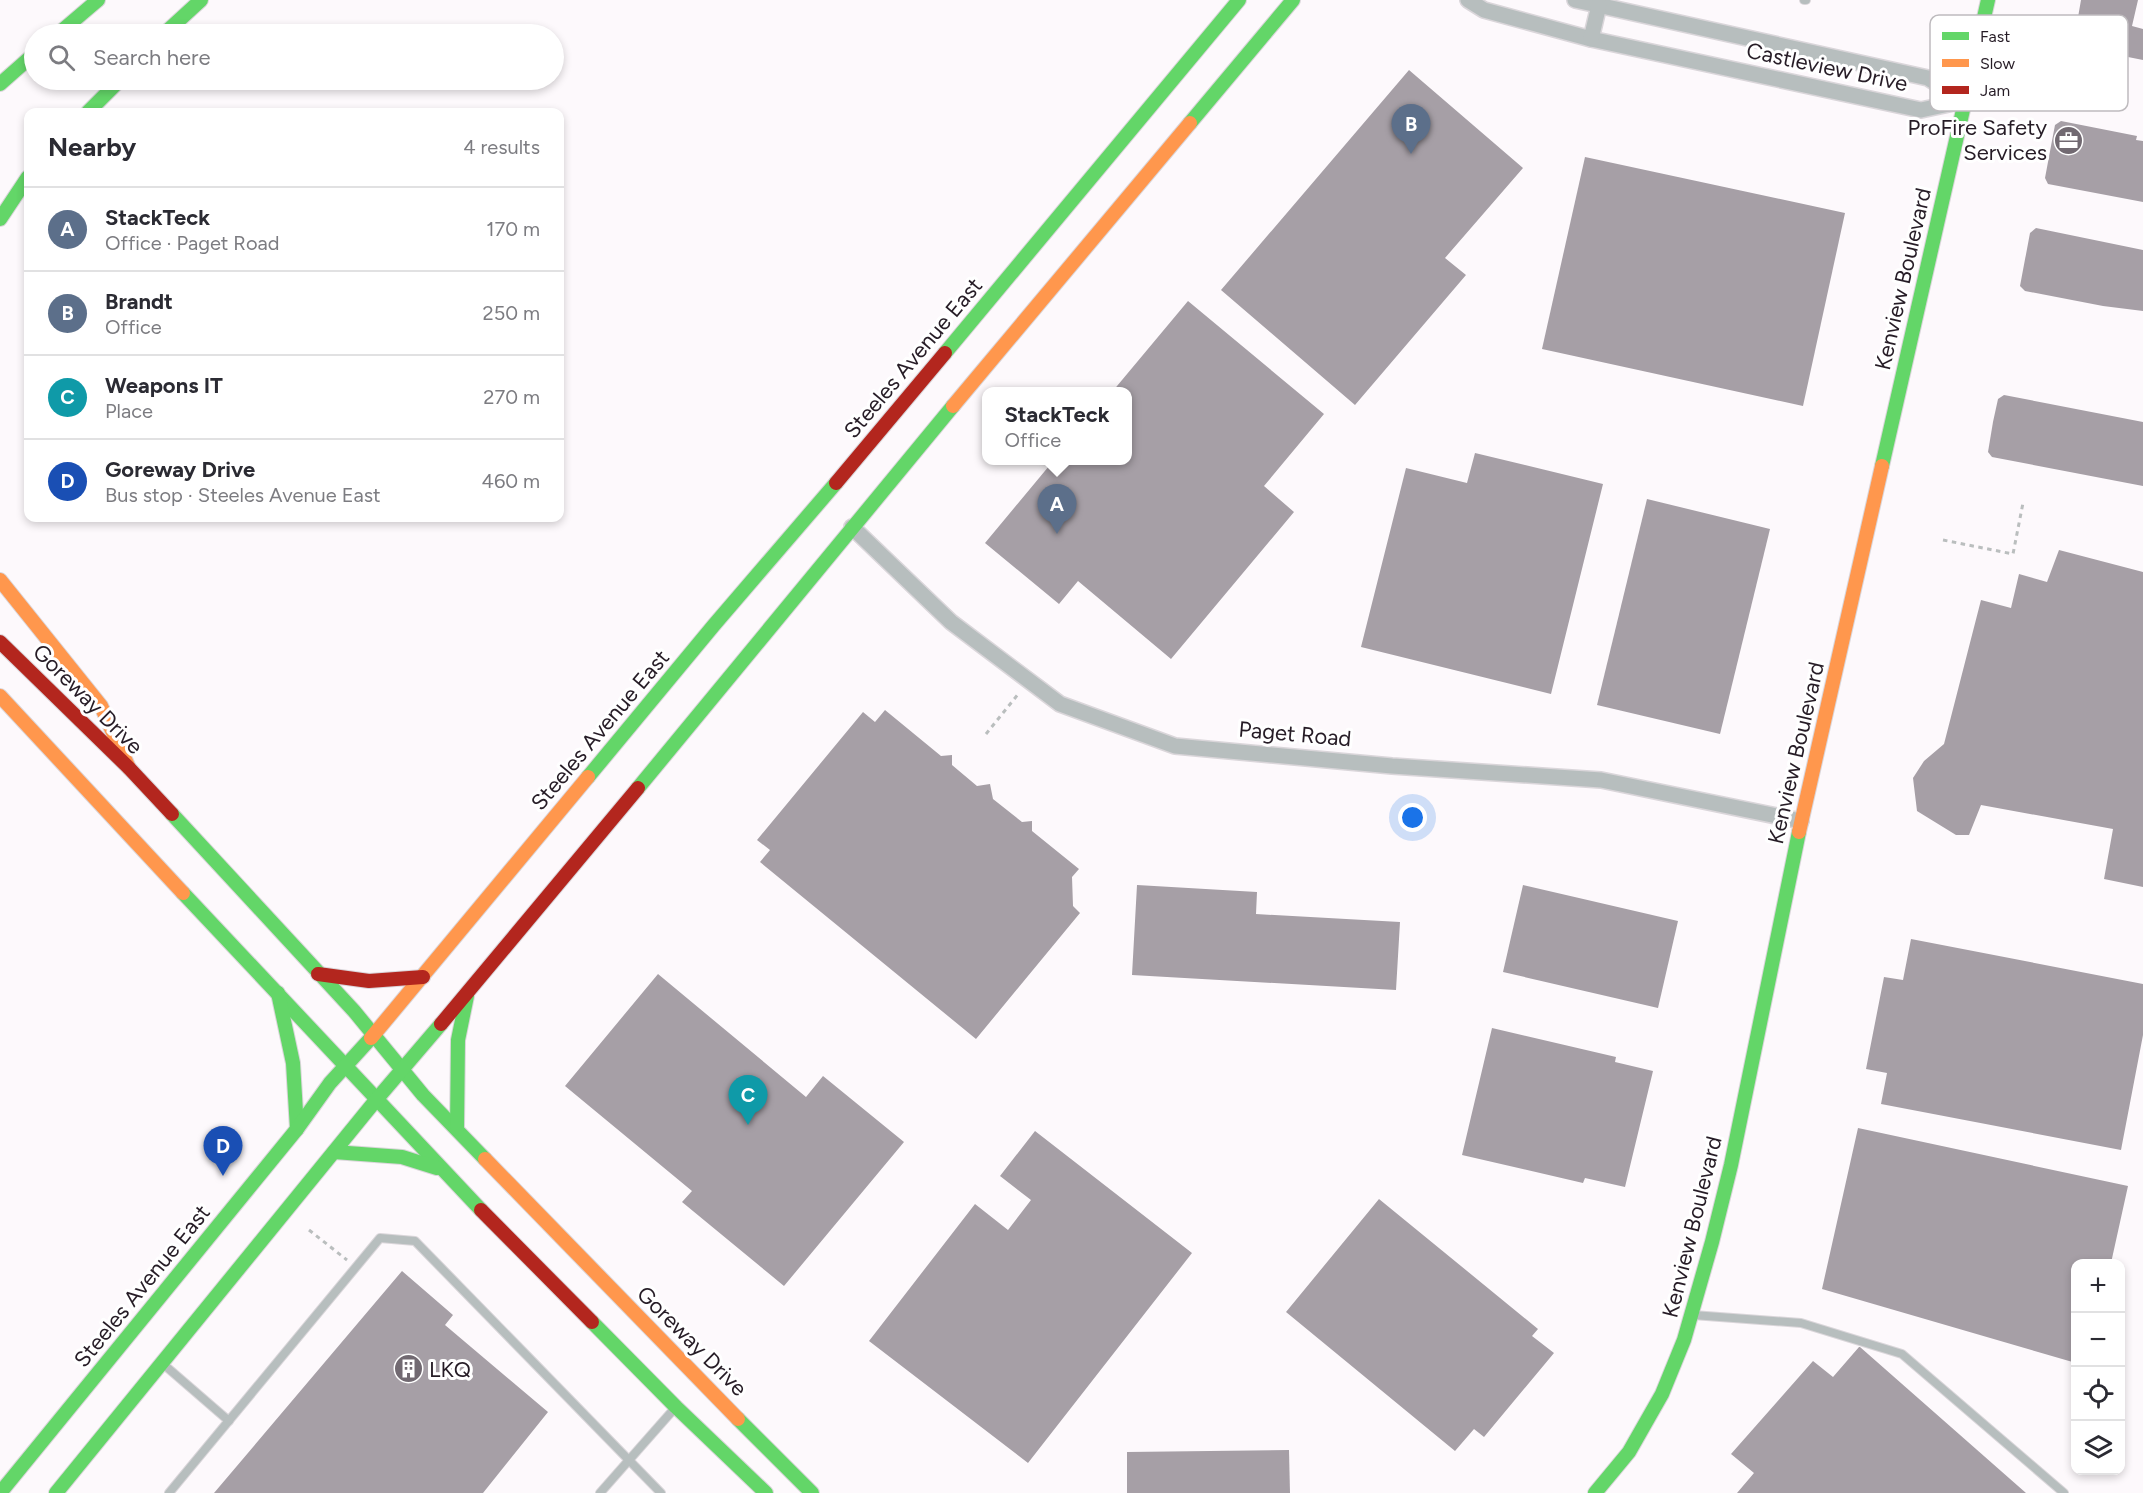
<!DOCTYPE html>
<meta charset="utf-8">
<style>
:root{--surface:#fff;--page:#f7f7f7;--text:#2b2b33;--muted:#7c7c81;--line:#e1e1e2;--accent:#7c3aed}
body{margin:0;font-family:Figtree,sans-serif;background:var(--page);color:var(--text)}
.controls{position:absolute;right:18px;bottom:18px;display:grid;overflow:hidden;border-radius:12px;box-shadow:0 3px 9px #0003}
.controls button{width:54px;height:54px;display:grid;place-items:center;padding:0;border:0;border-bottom:2px solid var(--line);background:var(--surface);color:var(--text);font:30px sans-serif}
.you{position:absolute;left:1413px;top:818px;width:21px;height:21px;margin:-15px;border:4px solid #fff;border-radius:50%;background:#1a73e8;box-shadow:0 0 0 9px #1a73e833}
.badge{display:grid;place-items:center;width:39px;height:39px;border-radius:50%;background:var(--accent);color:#fff;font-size:20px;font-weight:700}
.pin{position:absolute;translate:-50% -50px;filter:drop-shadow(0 2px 3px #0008)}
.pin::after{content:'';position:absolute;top:32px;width:21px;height:18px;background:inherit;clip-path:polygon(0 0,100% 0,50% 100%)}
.popup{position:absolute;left:982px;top:387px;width:150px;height:78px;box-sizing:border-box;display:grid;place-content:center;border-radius:12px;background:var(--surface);filter:drop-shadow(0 2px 4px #0005);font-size:20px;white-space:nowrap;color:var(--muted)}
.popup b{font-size:22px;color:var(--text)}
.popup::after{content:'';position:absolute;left:50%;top:100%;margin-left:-12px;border:12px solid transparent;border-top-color:var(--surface)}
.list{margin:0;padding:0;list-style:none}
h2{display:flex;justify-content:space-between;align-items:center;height:78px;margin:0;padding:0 24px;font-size:26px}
h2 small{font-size:20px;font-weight:400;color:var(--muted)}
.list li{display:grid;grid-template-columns:39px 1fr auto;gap:18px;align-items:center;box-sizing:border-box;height:84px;padding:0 24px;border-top:2px solid var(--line)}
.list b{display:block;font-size:22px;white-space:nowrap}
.list p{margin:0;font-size:20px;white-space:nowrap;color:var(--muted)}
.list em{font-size:20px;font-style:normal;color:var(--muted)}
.icon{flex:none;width:33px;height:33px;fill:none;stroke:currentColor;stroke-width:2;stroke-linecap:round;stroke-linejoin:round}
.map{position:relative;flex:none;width:2143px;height:1493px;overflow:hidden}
.search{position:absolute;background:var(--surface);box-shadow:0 3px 9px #0003;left:24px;top:24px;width:540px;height:66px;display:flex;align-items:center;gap:15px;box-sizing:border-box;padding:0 21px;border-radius:33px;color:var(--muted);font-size:22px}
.panel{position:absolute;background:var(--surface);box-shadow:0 3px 9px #0003;left:24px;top:108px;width:540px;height:414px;border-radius:12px}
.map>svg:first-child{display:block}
.building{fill:#a69fa6}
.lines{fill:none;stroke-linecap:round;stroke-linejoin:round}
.lane-casing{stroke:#dad6da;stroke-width:10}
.street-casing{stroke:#dad6da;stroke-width:18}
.fast-casing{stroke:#dad6da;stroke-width:16}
.slow-casing{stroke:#dad6da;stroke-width:16}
.jam-casing{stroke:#dad6da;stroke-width:16}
.path{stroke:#babebe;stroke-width:3;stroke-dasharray:4.5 4.5;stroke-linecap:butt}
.lane{stroke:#b7bebe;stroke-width:8}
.street{stroke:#b7bebe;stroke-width:15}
.fast{stroke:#63d668;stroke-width:14}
.slow{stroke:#ff974d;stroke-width:14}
.jam{stroke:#b3261e;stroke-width:14}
.labels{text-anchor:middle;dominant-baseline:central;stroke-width:6;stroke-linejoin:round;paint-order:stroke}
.street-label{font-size:22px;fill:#261c26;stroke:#fff}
.poi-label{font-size:22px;fill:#261c26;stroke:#fff;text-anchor:end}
.key{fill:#fff;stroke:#bebbbe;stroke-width:1.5}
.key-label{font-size:16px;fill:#261c26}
</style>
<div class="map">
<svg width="2143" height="1493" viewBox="0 0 2143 1493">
<rect width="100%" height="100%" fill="#fdf9fc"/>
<g class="building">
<polygon points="2081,0 2138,0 2132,26 2143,29 2143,60 2073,46"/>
<polygon points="1409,70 1523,168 1445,258 1466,275 1355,405 1221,290"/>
<polygon points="2061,121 2137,136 2136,140 2143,141 2143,202 2048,184 2045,178 2051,146 2055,125"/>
<polygon points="1585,157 1845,213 1803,406 1542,349"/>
<polygon points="2036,228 2143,250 2143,311 2103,306 2025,291 2020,286 2030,233"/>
<polygon points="1188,301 1324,414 1264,486 1294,512 1171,659 1078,581 1059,604 985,543 1054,460 1128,460 1128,392 1112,392"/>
<polygon points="2004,395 2143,422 2143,486 1992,457 1988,452 1993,422 1998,399"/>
<polygon points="1475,453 1603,484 1551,694 1361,647 1406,468 1467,483"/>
<polygon points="1647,499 1770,529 1720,734 1597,705"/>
<polygon points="2059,550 2143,572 2143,887 2104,879 2113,829 1981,805 1969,835 1956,835 1917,811 1913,778 1924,761 1944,744 1981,600 2011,608 2019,574 2047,582"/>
<polygon points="885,710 941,756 952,755 952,765 977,786 990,784 993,799 1022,822 1032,821 1032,831 1079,869 1072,877 1073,906 1080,913 976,1039 760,862 770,850 757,840 863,712 875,722"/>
<polygon points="1137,885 1257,892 1256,914 1400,922 1396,990 1132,975"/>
<polygon points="1523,885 1678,921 1658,1008 1503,972"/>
<polygon points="1911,939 2143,984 2143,1035 2121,1150 1881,1104 1887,1073 1866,1069 1884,977 1903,980"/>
<polygon points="658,974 806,1097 823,1076 904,1142 784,1286 682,1202 692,1191 565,1086"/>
<polygon points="1492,1028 1616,1057 1615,1062 1653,1071 1625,1187 1585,1178 1583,1183 1462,1155"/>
<polygon points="1858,1128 2128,1186 2111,1263 2076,1263 2076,1363 1822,1289"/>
<polygon points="1035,1131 1192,1253 1028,1463 869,1341 975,1204 1008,1230 1031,1200 1000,1176"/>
<polygon points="1379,1199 1538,1329 1532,1336 1554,1353 1484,1437 1474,1429 1455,1451 1286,1312"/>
<polygon points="402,1271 453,1315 445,1325 548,1412 483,1493 214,1493"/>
<polygon points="1859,1347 1860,1347 2026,1493 1737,1493 1754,1473 1731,1454 1813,1361 1833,1377"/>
<polygon points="1289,1450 1290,1493 1127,1493 1127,1452"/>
</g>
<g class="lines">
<defs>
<g id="lane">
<polyline points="1804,0 1806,0"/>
<polyline points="1693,1315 1801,1323 1902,1354 2064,1493"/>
<polyline points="162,1363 229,1421"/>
<polyline points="169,1493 380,1238 415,1241 661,1493"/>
<polyline points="600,1493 674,1409"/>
</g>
<g id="street">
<polyline points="1468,0 1484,10 1591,39 1921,110 1963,101"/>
<polyline points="1575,0 1928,78 1963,101"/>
<polyline points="1591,39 1599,5"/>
<polyline points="852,527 951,622 1060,704 1175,746 1392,766 1601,780 1801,821"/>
</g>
<g id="fast">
<polyline points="58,34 98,0"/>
<polyline points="164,34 201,0"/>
<polyline points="0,84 34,54"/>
<polyline points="88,112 120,80"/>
<polyline points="1190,123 1293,0"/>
<polyline points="0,219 28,177"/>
<polyline points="945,353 1239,0"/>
<polyline points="1882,466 1988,0"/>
<polyline points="588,777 714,625 836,483"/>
<polyline points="638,788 953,406"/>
<polyline points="172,814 354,1011 423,1095 485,1159"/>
<polyline points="183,893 481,1210"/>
<polyline points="278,993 293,1063 297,1129"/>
<polyline points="457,1129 458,1040 467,996"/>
<polyline points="334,1152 402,1157 437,1168"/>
<polyline points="592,1322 676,1407 766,1493"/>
<polyline points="738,1419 812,1493"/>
<polyline points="0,1493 297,1129 330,1083 371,1038"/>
<polyline points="56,1493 376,1100 441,1024"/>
<polyline points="1595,1493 1629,1452 1662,1394 1684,1340 1712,1242 1731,1165 1799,832"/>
</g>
<g id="slow">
<polyline points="953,406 1190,123"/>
<polyline points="0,580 101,706 129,768"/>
<polyline points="0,696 183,893"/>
<polyline points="1799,832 1882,466"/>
<polyline points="371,1038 588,777"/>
<polyline points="485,1159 738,1419"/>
</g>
<g id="jam">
<polyline points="836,483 945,353"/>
<polyline points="0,642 129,768 172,814"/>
<polyline points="318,974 369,981 423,977"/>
<polyline points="441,1024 638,788"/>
<polyline points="481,1210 592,1322"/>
</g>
</defs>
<use href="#lane" class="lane-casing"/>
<use href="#street" class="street-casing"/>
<use href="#fast" class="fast-casing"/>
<use href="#slow" class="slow-casing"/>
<use href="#jam" class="jam-casing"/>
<g class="path">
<polyline points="1943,540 2013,554 2023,503"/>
<polyline points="986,734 1019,693"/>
<polyline points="309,1230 347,1260"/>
</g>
<use href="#lane" class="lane"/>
<use href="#street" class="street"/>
<use href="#fast" class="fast"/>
<use href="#slow" class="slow"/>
<use href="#jam" class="jam"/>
</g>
<defs>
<symbol id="office-disc" viewBox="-11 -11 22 22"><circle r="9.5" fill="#716971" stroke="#fff"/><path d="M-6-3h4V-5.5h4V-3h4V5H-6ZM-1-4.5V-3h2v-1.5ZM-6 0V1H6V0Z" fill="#fff"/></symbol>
<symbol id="building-disc" viewBox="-11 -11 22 22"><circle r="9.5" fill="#716971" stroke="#fff"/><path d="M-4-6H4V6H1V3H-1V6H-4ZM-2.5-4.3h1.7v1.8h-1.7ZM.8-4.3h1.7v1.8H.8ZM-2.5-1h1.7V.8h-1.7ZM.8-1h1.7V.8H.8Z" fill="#fff"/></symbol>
</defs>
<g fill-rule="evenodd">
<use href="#office-disc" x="2052" y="124" width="33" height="33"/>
<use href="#building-disc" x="392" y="1352" width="33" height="33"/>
</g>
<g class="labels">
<g class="street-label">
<text transform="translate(1827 67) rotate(12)">Castleview Drive</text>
<text transform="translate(1903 279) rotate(-77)">Kenview Boulevard</text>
<text transform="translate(913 358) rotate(-50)">Steeles Avenue East</text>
<text transform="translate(88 699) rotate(45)">Goreway Drive</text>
<text transform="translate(600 730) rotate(-50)">Steeles Avenue East</text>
<text transform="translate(1295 734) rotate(5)">Paget Road</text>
<text transform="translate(1796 753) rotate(-77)">Kenview Boulevard</text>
<text transform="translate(1692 1227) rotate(-76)">Kenview Boulevard</text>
<text transform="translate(142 1286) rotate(-51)">Steeles Avenue East</text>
<text transform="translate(692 1341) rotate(45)">Goreway Drive</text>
</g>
<g class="poi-label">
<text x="2047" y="127">ProFire Safety<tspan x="2047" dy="25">Services</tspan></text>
<text x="429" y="1369" text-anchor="start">LKQ</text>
</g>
</g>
<rect x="1930" y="15" width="198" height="96" rx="9" class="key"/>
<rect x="1942" y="32" width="27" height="8" fill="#63d668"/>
<rect x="1942" y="59" width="27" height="8" fill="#ff974d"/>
<rect x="1942" y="86" width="27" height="8" fill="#b3261e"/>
<g class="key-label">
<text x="1980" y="42">Fast</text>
<text x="1980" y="69">Slow</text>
<text x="1980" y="96">Jam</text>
</g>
</svg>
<div class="controls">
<button>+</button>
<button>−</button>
<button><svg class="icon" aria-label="locate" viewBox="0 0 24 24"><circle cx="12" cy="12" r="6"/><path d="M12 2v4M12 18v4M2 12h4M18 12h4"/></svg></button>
<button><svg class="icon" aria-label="layers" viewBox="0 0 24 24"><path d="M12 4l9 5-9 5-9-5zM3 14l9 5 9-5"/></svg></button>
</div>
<div class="you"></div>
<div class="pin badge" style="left:1057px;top:534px;background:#5c6f8a">A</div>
<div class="popup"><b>StackTeck</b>Office</div>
<div class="pin badge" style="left:1411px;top:154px;background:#5c6f8a">B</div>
<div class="pin badge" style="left:748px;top:1125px;background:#0f9aa8">C</div>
<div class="pin badge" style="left:223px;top:1176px;background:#1a4fb4">D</div>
<div class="search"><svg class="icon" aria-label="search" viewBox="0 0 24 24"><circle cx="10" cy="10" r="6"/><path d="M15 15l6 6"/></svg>Search here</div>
<section class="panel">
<h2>Nearby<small>4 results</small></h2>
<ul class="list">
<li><span class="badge" style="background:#5c6f8a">A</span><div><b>StackTeck</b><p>Office · Paget Road</p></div><em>170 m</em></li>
<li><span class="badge" style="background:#5c6f8a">B</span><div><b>Brandt</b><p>Office</p></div><em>250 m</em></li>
<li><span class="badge" style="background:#0f9aa8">C</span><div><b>Weapons IT</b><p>Place</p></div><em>270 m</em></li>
<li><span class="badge" style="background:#1a4fb4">D</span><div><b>Goreway Drive</b><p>Bus stop · Steeles Avenue East</p></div><em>460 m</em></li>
</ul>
</section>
</div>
